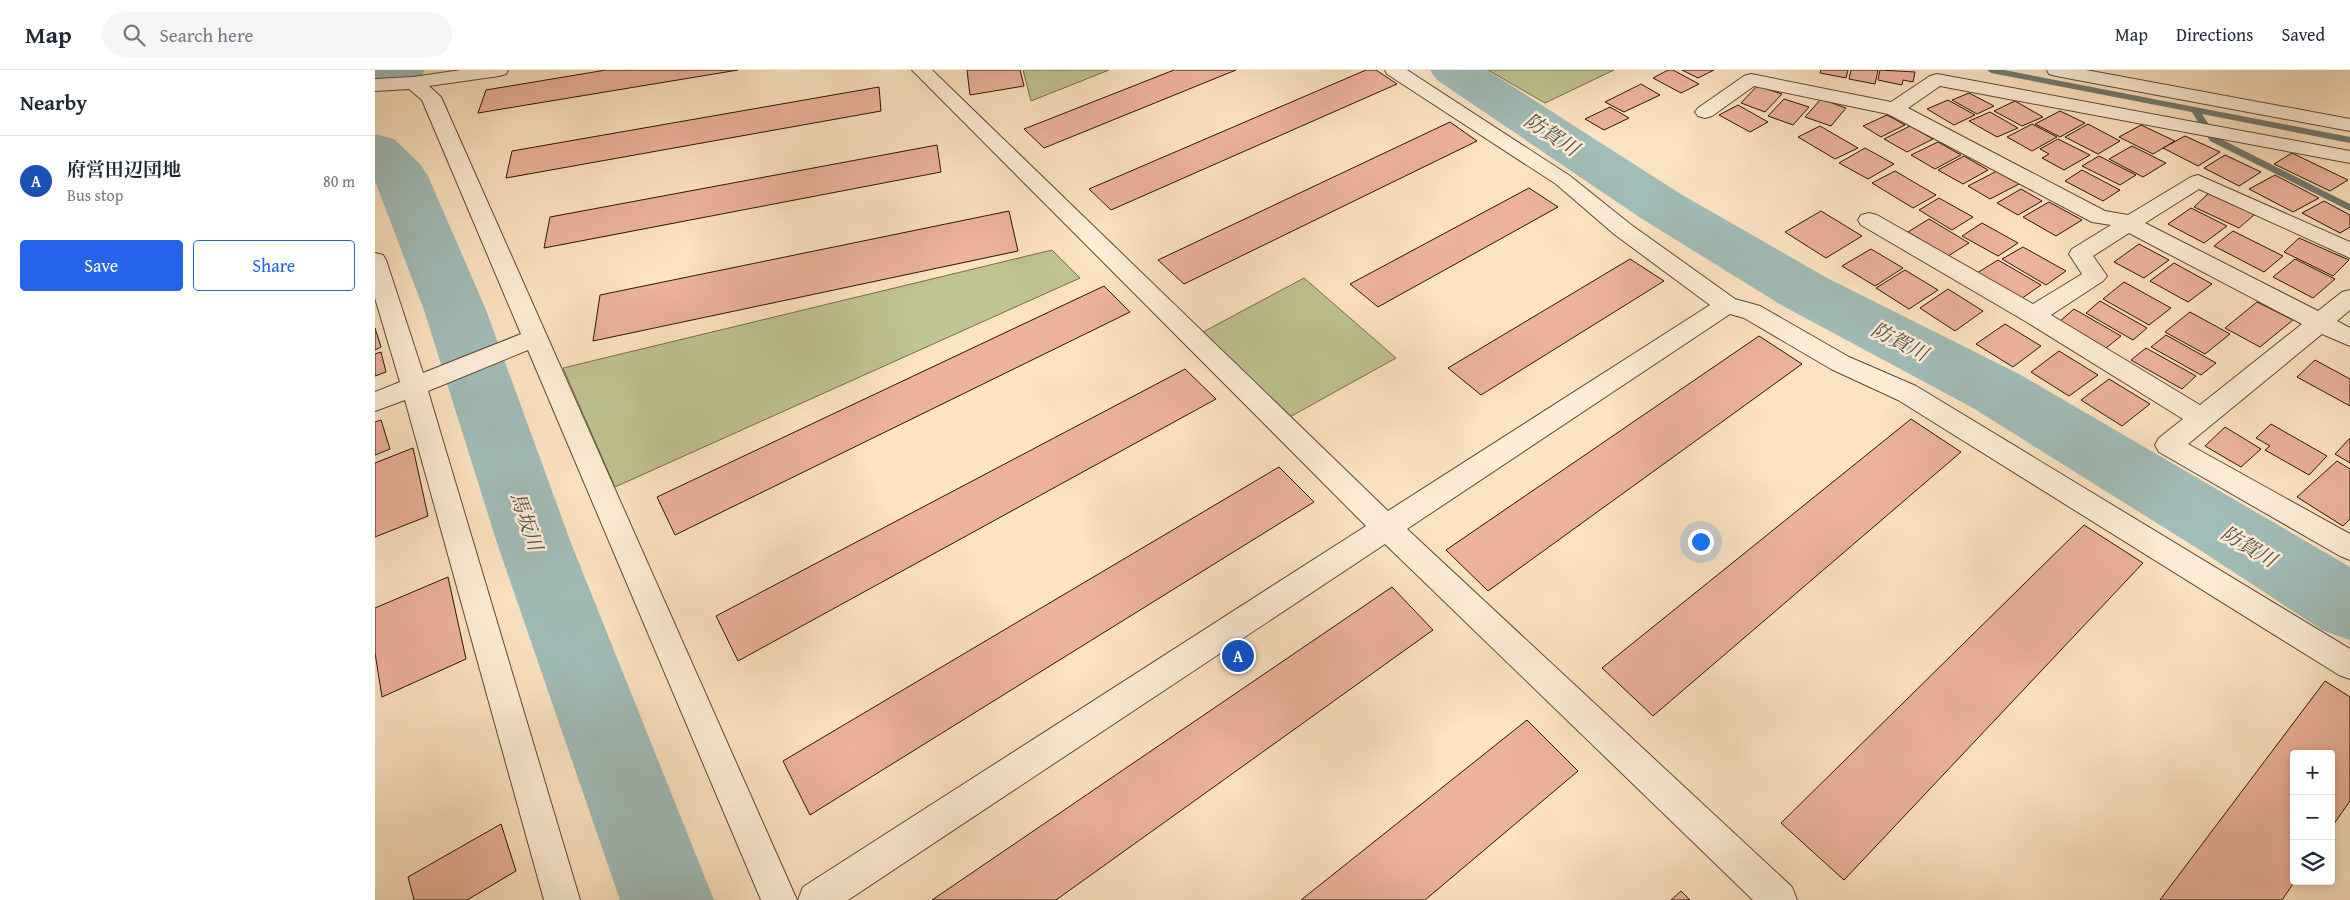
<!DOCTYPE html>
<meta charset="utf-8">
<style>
:root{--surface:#fff;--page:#f6f6f7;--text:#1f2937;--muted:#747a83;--line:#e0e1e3;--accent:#2563eb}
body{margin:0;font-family:"Gentium Book Plus","Noto Serif JP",serif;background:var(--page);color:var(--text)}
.controls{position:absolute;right:15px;bottom:15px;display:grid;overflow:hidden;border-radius:5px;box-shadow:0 2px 8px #0003}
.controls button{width:45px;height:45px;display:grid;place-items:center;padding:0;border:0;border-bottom:1px solid var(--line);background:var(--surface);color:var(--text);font:25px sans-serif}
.you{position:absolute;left:1325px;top:471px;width:18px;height:18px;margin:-12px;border:4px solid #fff;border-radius:50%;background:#1a73e8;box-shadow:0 0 0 8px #1a73e833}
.badge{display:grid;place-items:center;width:32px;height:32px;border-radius:50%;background:var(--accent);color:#fff;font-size:16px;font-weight:700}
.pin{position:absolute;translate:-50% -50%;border:2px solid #fff;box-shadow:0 1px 5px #0006}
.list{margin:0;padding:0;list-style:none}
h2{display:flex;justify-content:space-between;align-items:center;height:65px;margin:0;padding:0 20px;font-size:21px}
h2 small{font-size:16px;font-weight:400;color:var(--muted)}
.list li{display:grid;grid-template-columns:32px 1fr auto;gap:15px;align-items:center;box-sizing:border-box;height:90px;padding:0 20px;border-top:1px solid var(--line)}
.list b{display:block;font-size:19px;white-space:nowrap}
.list p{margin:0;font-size:16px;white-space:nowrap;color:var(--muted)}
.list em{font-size:16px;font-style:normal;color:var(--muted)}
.actions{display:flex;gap:10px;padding:15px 20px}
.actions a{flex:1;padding:11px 0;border:1px solid var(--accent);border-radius:5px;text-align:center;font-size:18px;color:var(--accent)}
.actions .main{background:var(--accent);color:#fff}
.icon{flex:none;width:28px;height:28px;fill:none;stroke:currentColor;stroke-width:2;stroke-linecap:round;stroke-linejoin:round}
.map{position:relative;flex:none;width:1975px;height:830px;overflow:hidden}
header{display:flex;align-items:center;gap:30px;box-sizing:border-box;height:70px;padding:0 25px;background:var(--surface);border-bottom:1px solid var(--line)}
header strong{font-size:24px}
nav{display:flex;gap:28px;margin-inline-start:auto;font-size:18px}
.search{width:350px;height:45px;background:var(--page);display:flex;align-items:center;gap:12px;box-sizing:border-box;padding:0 18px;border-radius:28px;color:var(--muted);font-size:19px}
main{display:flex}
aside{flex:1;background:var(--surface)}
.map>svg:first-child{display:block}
.green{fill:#c0c392;stroke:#746c4e}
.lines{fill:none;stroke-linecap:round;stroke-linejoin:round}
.stream{fill:#707a72;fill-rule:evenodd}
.river{fill:#a0bdb8;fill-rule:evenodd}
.building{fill:#edb29c;stroke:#291609}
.minor-casing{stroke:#5e4937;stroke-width:2}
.minor{fill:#fdedd7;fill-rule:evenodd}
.labels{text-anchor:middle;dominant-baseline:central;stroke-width:5;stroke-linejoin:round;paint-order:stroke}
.water-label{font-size:20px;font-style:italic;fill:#535046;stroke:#fdedd7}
</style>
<header>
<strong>Map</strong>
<div class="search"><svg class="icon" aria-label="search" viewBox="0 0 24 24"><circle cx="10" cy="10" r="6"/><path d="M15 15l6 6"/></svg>Search here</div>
<nav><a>Map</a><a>Directions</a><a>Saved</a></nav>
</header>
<main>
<aside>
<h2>Nearby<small></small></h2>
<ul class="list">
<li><span class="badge" style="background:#1a4fb4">A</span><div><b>府営田辺団地</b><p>Bus stop</p></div><em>80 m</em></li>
</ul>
<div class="actions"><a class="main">Save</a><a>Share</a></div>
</aside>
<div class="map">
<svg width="1975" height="830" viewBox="0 0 1975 830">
<rect width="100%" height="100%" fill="#fce3c2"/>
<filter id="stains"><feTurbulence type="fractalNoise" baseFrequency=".004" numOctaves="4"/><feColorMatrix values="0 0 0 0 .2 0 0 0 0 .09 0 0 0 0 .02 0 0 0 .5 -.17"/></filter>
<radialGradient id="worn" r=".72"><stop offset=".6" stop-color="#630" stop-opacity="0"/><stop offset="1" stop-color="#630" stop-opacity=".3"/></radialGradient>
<g class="green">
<polygon points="648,0 734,0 656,31"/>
<polygon points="1113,0 1239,0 1170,33"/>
<polygon points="677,180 705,208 240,417 188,298"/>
<polygon points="929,208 1021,288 913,348 828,262"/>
</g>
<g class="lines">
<polygon class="stream" points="1612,0 1629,0 1975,67 1975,73 1827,44 1842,67 1975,134 1975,141 1835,71 1817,42 1616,3"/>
<g class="river">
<polygon points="0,0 50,0 43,10 0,19"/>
<polygon points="1055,0 1112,0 1304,123 1452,208 1644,304 1975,497 1975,570 1947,560 1828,482 1598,338 1408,236 1264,147 1062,10"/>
<polygon points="0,64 19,69 45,94 53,106 111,240 196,473 339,830 245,830 122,473 49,240 0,111"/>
</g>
</g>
<g class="building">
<polygon points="231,0 363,0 103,43 111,20"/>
<polygon points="592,0 645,0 649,16 595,25"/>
<polygon points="799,0 861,0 669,78 649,59"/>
<polygon points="991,0 1001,0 1022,14 736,140 714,119"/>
<polygon points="1293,0 1298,0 1324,14 1306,23 1278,8"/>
<polygon points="1307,0 1339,0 1323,8"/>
<polygon points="1446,0 1473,0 1471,8 1445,3"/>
<polygon points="1476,0 1503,0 1500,14 1474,9"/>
<polygon points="1505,0 1540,2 1538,12 1528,10 1527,15 1503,10"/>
<polygon points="1266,14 1285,25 1249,42 1230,32"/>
<polygon points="1382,16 1407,24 1390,42 1366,33"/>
<polygon points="504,17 506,41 131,108 137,81"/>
<polygon points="1594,23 1619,36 1602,44 1577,30"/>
<polygon points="1409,29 1434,37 1418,55 1393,46"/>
<polygon points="1446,29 1471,38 1456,56 1430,47"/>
<polygon points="1573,30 1600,45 1579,55 1552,39"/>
<polygon points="1640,31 1668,47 1647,56 1619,41"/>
<polygon points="1363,35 1393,52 1375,62 1344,45"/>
<polygon points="1235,37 1254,48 1229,60 1210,49"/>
<polygon points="1685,41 1710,53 1685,67 1660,54"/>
<polygon points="1615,42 1643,58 1622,67 1594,51"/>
<polygon points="1512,45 1530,55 1506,67 1488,56"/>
<polygon points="1075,52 1102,71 809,214 783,190"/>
<polygon points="1657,54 1682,67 1657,81 1632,67"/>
<polygon points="1713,54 1745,71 1723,84 1690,67"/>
<polygon points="1766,55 1800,71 1778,84 1744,67"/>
<polygon points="1445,56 1483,78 1460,89 1423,67"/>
<polygon points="1535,56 1558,69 1532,82 1509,69"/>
<polygon points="1810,66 1845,82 1823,96 1788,78"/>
<polygon points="1683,69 1715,85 1689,100 1667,88 1674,84 1665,79"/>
<polygon points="1563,72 1586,85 1560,99 1536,85"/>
<polygon points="562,75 566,102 169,178 175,147"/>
<polygon points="1757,76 1791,93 1768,107 1734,89"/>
<polygon points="1490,78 1519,94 1493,109 1464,93"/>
<polygon points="1917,83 1973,110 1955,121 1899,94"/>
<polygon points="1850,85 1886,102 1864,116 1829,98"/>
<polygon points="1589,86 1613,100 1588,114 1563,100"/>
<polygon points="1724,86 1761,105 1745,115 1707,96"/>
<polygon points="1707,100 1745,120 1728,131 1690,111"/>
<polygon points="1520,101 1561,125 1538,138 1497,113"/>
<polygon points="1622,101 1644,114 1615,129 1593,116"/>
<polygon points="1900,105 1944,128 1918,142 1874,119"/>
<polygon points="1154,118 1183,137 1003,237 975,214"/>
<polygon points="1646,119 1667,131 1643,145 1622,133"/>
<polygon points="1834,123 1880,144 1864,158 1819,137"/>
<polygon points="1564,128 1598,147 1577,160 1544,140"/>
<polygon points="1949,131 1975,145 1975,157 1965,163 1927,143"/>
<polygon points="1674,132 1707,150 1681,166 1648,147"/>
<polygon points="1816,138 1852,156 1829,173 1793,154"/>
<polygon points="634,141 643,181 218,271 225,225"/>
<polygon points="1446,141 1487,166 1451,188 1410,162"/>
<polygon points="1554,149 1594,173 1573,186 1533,162"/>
<polygon points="1607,153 1643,173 1623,186 1587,166"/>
<polygon points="1858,161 1908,186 1889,202 1839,176"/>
<polygon points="1924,168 1974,190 1958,206 1909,182"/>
<polygon points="1764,174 1794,190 1769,208 1739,192"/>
<polygon points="1648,177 1691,201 1671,215 1627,189"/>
<polygon points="1496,179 1528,198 1500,216 1467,196"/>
<polygon points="1255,189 1289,211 1106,325 1073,298"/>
<polygon points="1920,189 1960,209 1938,228 1898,207"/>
<polygon points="1623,190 1666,215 1646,229 1602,203"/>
<polygon points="1799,193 1837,214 1813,232 1775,211"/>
<polygon points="1530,200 1563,220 1534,239 1501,218"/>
<polygon points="1749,212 1796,238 1774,255 1728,229"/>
<polygon points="729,216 755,242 300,465 282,427"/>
<polygon points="1573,219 1608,241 1580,261 1545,238"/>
<polygon points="1725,231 1772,258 1758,270 1711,243"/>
<polygon points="1882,232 1918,250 1885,277 1850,258"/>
<polygon points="1699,239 1746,266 1731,278 1685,251"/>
<polygon points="1815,242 1855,264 1830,284 1790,262"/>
<polygon points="1630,254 1666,276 1638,297 1601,274"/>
<polygon points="0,258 6,277 0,280"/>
<polygon points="1791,265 1841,293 1826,305 1776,277"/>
<polygon points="1384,266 1427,294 1113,521 1071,480"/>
<polygon points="1771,278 1821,306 1807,319 1756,290"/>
<polygon points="1684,281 1723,305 1694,326 1656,302"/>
<polygon points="6,282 11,302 0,306 0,284"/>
<polygon points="1940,290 1975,309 1975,336 1922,307"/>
<polygon points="810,299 841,329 363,591 341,546"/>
<polygon points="1734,309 1775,334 1747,356 1706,330"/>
<polygon points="1536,349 1586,382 1278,646 1227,598"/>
<polygon points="6,350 15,379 0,385 0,352"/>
<polygon points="1896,354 1952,386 1934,405 1890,380 1895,376 1881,368"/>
<polygon points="1850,357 1886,379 1866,397 1830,376"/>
<polygon points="1975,368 1975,393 1960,384"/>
<polygon points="38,378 53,446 0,467 0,393"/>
<polygon points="1962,391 1975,399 1975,449 1968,456 1922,427"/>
<polygon points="904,397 939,432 435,745 408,691"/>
<polygon points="1709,455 1768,493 1469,810 1406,753"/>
<polygon points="73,507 91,589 7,627 0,583 0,538"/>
<polygon points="1017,517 1058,560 681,830 557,830"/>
<polygon points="1950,611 1975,627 1975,731 1956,758 1956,684 1919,684 1920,811 1907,830 1785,830"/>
<polygon points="1152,650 1203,701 1050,830 926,830"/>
<polygon points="126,754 141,801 92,830 39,830 33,807"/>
<polygon points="1306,821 1315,830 1296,830"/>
</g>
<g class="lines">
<defs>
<g id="minor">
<polygon points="86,0 133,0 131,4 124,6 54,16 66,27 422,830 386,830 153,280 53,321 205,830 169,830 30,330 0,341 0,322 25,312 0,228 0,183 8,185 11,190 48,303 146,264 47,30 34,19 0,21 0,9 38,7"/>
<polygon points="537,0 557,0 1013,441 1335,235 1239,164 1181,114 1012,4 1010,0 1032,0 1195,106 1255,154 1360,229 1385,236 1474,287 1541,316 1975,579 1975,609 1964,605 1523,330 1456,299 1369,248 1355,244 1032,459 1417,817 1422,830 1378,830 1010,474 473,830 423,830 428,817 991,456"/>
<polygon points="1672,0 1711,0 1975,49 1975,61 1681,6 1674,4"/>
<path d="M1376,4L1516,32L1555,6L1562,4L1975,81V93L1565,16L1533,38L1730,141L1753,145L1816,107L1823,105L1975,172V188L1824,119L1770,153L1943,241L1967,222L1975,220V240L1962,251L1975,258V276L1947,264L1813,374L1975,464V490L1965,486L1784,382L1780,375L1784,368L1808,349L1650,251L1486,155L1483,150L1486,145L1494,143L1502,145L1658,234L1707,204L1694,184L1697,179L1736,155L1717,152L1513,44L1379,16L1337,46L1330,48L1323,46L1320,42L1323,38L1369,6ZM1754,163L1927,254L1825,335L1676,245L1728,211L1732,206L1718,186Z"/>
</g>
</defs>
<use href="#minor" class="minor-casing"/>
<use href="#minor" class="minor"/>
</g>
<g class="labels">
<g class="water-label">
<text transform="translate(1177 64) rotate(33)">防賀川</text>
<text transform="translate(1525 271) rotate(27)">防賀川</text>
<text transform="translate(152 451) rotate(71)">馬坂川</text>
<text transform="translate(1874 476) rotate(31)">防賀川</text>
</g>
</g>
<rect width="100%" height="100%" filter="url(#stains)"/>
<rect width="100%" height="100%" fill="url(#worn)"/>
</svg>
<div class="controls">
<button>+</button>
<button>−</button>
<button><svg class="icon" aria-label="layers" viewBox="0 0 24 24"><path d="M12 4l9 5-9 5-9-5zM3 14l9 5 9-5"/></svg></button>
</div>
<div class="you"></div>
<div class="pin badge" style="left:863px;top:586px;background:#1a4fb4">A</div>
</div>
</main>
